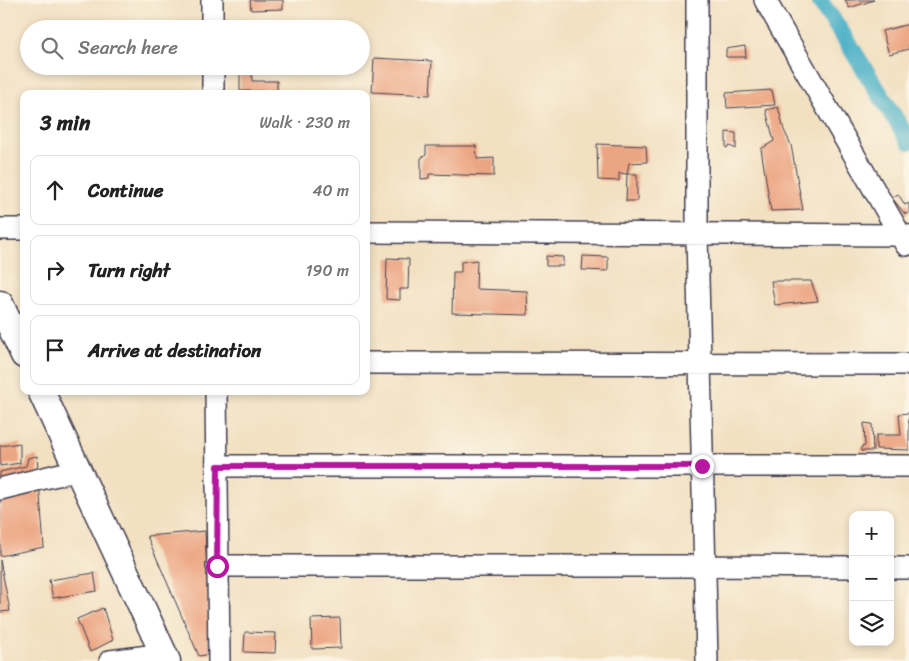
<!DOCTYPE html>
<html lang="en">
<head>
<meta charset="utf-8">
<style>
	body { margin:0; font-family:Sriracha,sans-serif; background:#f2f2f2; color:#222 }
	.controls { position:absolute; right:15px; bottom:15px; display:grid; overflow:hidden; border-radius:10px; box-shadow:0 2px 8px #0003 }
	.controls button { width:45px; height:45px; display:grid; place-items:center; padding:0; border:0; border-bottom:1px solid #e0e0e0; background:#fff; color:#222; font:25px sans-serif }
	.stop { position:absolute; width:15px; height:15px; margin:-11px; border:4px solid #b5179e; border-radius:50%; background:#fff }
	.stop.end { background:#b5179e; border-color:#fff; box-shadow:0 1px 5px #0008 }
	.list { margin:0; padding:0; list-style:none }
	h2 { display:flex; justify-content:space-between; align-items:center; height:65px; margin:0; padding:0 20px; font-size:21px }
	h2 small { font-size:16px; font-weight:400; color:#767676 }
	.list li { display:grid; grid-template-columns:32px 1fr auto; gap:15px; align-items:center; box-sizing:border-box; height:70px; margin:0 10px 10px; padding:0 10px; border:1px solid #e0e0e0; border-radius:10px }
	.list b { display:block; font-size:19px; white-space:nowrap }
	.list em { font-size:16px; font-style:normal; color:#767676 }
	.icon { flex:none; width:28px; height:28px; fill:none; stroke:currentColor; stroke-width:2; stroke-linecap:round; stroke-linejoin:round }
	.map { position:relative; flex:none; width:909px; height:661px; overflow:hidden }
	.search { position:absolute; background:#fff; box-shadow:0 2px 8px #0003; left:20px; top:20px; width:350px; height:55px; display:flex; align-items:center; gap:12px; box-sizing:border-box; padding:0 18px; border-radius:28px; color:#767676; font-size:19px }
	.panel { position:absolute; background:#fff; box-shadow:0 2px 8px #0003; left:20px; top:90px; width:350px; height:305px; border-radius:10px }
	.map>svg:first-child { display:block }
</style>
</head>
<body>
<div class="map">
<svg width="909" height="661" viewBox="0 0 909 661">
	<rect width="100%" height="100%" fill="#fcf5e5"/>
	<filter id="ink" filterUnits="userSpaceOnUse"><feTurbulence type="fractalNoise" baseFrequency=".02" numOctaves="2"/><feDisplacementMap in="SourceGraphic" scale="10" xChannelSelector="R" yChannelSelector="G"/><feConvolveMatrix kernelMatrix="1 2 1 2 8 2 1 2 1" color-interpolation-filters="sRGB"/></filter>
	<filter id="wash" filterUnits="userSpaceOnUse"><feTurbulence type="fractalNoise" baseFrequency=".0096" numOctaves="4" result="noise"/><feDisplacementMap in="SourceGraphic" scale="20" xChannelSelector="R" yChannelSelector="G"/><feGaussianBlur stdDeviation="1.12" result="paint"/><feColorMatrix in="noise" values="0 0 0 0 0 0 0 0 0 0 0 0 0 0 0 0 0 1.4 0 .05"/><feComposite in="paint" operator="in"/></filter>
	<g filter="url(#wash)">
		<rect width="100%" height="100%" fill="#f2e0c1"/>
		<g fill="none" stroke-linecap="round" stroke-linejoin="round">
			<path stroke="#48b0c7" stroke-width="18" d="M819,0l24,35 66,106"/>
		</g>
		<g id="blocks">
			<path fill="#eca582" d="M250,0h33v9l-32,1z
				M845,0h29l-25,8z
				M241,22h12v7h-12z
				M909,24v25l-20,5 -7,-23z
				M745,46l1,11h-20v-8z
				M374,58l58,3 -2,34 -58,-3z
				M240,66h12v15h25v10h-37z
				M772,90l3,15 -48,3 -1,-15z
				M778,107l6,23 7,15 12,65 -32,1 -10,-62 13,-8 -8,-31z
				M726,132l10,1v16l-6,-3 -4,2z
				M597,144l49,2 1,16 -18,1 -2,11 -8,-1v8l-21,-1z
				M426,146h50l1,13 17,-1v18l-65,-2v4l-8,1v-21l5,-3z
				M627,174h10v27h-11z
				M898,194l7,11 4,-2v10l-4,1 -13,-16z
				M546,256l17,1v9h-17z
				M583,256l25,1v14l-26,-1z
				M387,258l22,1 -1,30h-8v11l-14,-1z
				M477,260l-1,29 51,2 1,24 -76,-2 1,-41h8v-10z
				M771,281h40l7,20 -43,4z
				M909,413v9h-1h1v28l-33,-1v-14h25l-2,-21z
				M864,423l8,1 1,27h-12v-4l4,-1z
				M20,443v20l-20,3v-20z
				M37,456l7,91 -44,9v-84l26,-6 2,-8z
				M205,531l6,123 -12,2 -52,-120z
				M0,560l10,51 -10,1z
				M94,573l3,18 -44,7 -4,-18z
				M103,608l10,32 -23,12 -13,-33z
				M340,618l1,30 -29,1 -1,-30z
				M245,632l31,1 -1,20 -31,-1z"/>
		</g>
	</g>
	<g filter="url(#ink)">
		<use href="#blocks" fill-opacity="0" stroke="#413e4f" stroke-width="1"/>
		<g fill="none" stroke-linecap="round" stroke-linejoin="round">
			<g stroke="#413e4f" stroke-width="24">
				<path id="minor" d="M212,0v29
					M697,0v234l10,427
					M765,0l141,245
					M213,66v28
					M0,229h24
					M366,232l535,3 8,1
					M366,363l543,1
					M216,391l3,270
					M217,466h692
					M0,489l77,-19
					M217,566h488l148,1
					M890,568h19
					M110,661l54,-7"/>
			</g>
			<g stroke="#413e4f" stroke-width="29">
				<path id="major" d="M0,304l24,51
					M41,391l126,270"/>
			</g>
			<use href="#minor" stroke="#fff" stroke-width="21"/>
			<use href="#major" stroke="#fff" stroke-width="26"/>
		</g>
	</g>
	<g fill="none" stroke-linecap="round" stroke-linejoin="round" filter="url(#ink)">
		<path stroke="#b5179e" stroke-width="6" d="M217,566l1,-100h484"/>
	</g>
</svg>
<div class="controls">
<button>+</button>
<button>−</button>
<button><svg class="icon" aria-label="layers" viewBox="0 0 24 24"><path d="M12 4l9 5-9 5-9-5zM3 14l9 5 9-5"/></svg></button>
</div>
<div class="stop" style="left:217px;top:566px"></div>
<div class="stop end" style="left:702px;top:466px"></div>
<div class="search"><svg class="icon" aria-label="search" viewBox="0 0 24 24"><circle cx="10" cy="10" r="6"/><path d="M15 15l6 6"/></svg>Search here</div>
<section class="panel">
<h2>3 min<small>Walk · 230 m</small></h2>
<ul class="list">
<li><svg class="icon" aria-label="ahead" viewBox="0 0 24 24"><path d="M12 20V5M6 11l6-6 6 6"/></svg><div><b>Continue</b></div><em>40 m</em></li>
<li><svg class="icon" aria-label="right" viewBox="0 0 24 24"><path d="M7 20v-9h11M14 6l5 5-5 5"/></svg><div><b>Turn right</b></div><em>190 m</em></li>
<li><svg class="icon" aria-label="arrive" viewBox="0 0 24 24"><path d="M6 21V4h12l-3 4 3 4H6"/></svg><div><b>Arrive at destination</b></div></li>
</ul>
</section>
</div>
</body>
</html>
